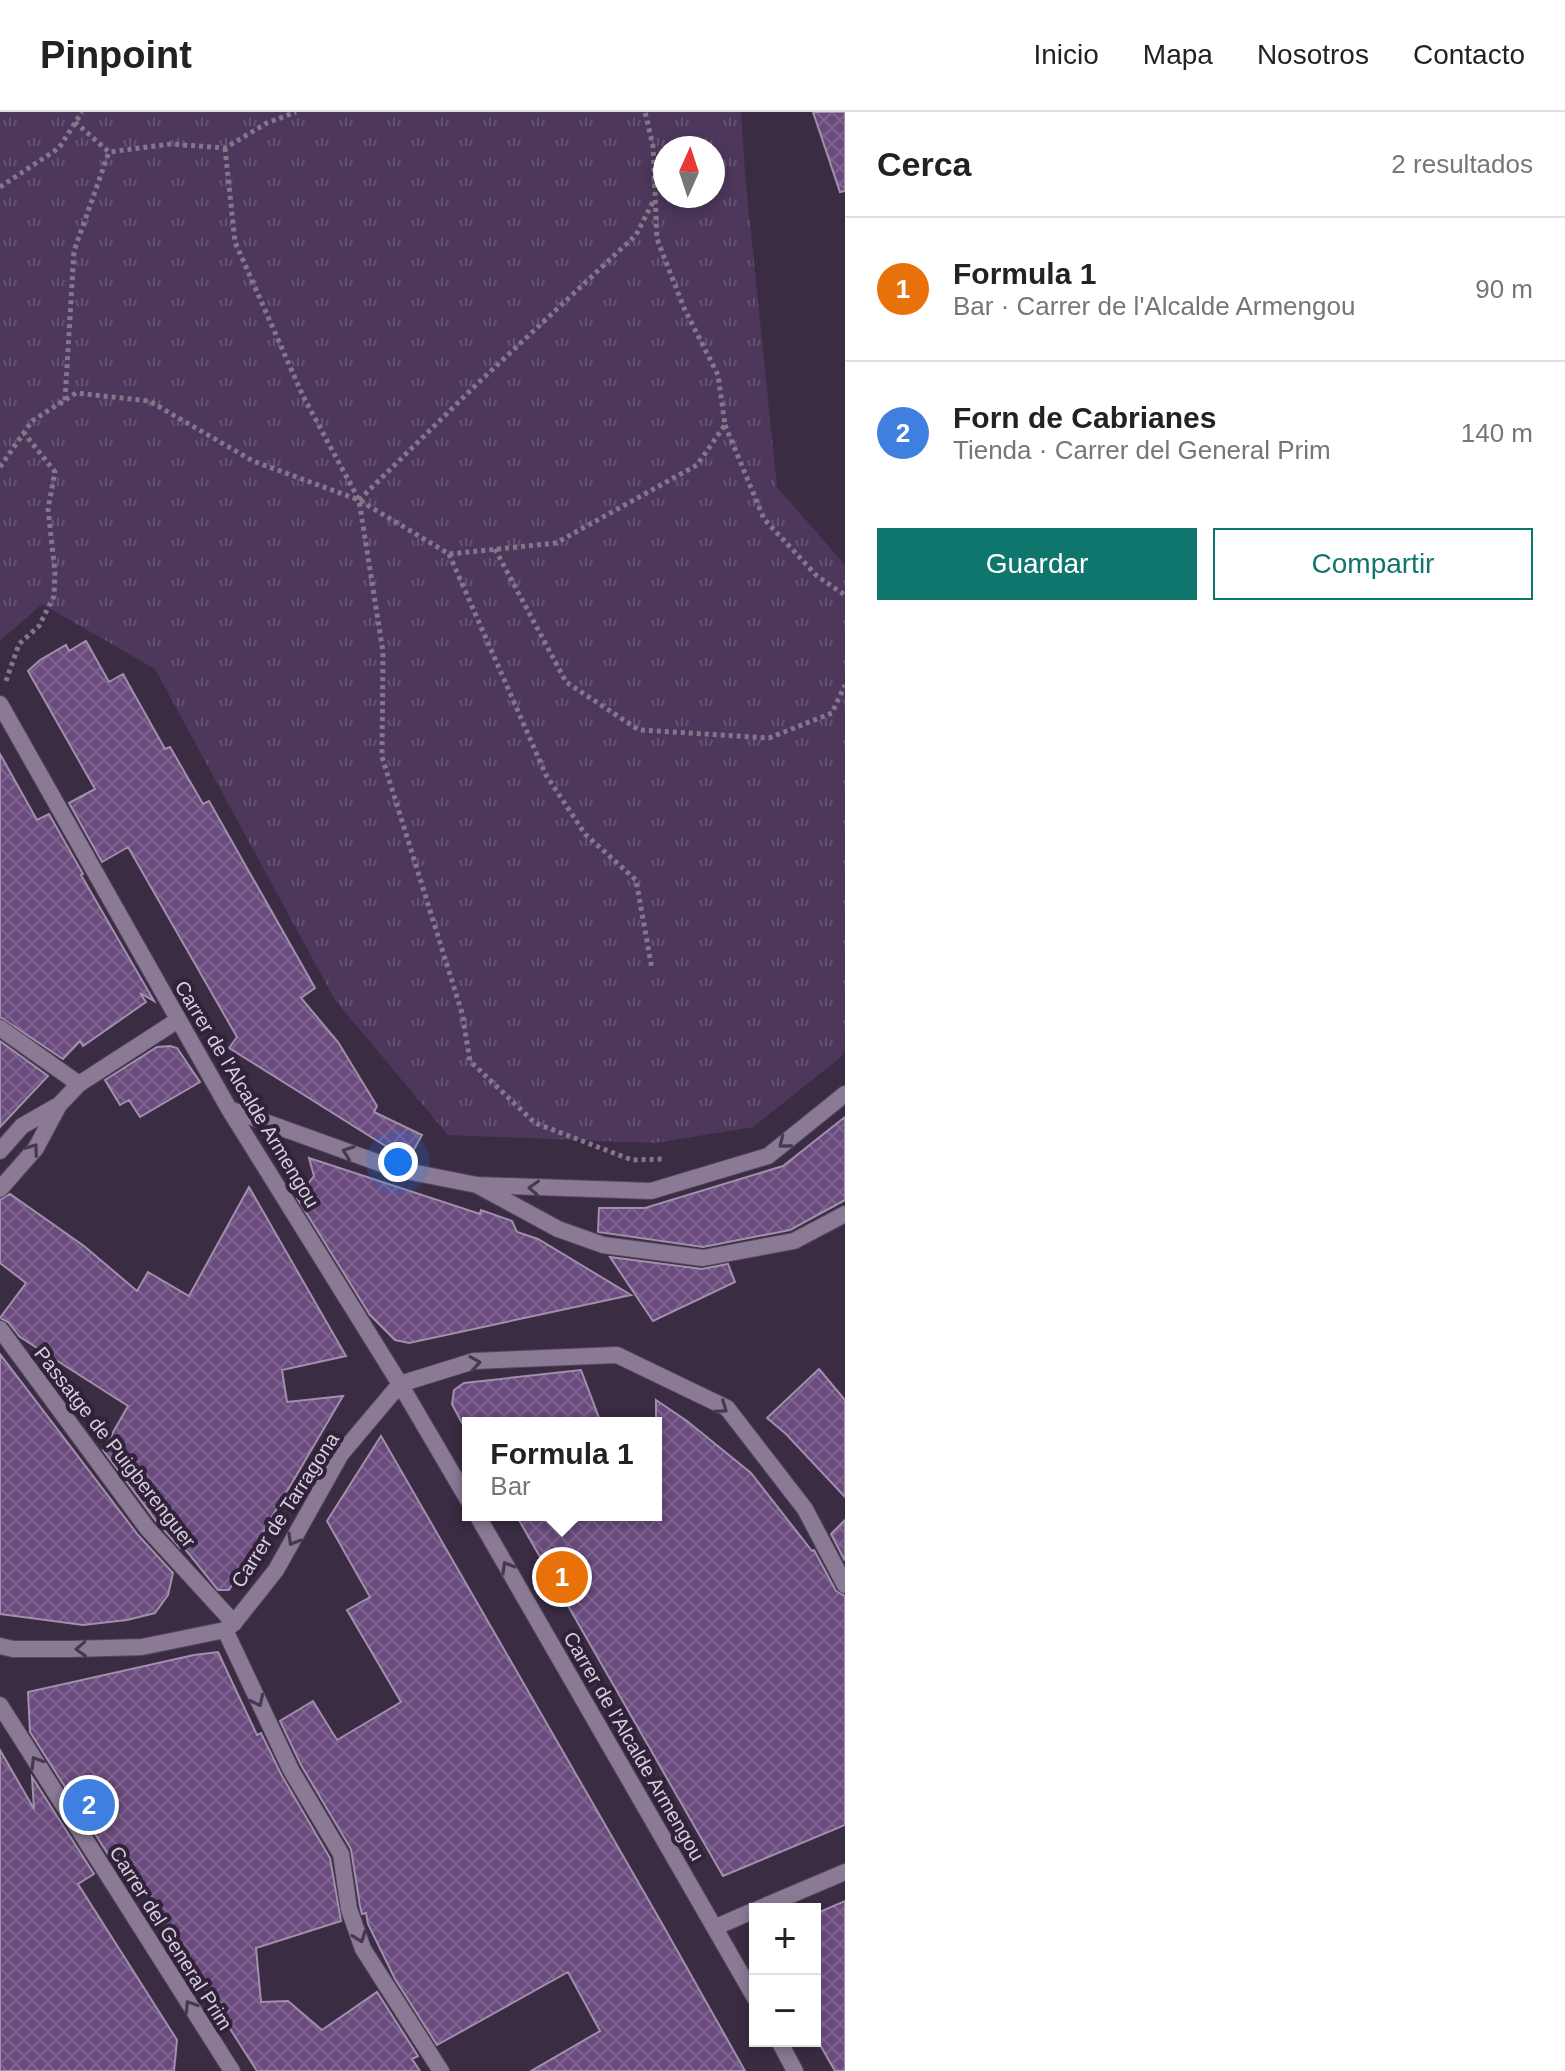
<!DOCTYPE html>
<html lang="es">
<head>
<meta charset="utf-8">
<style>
	body { margin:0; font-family:Helvetica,sans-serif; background:#f2f2f2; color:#222 }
	.controls { position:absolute; right:24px; bottom:24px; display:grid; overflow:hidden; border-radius:0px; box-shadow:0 4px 12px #0003 }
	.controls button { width:72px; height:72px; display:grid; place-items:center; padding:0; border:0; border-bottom:2px solid #e0e0e0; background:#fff; color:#222; font:40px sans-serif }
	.compass { position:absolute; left:653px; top:24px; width:72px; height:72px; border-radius:50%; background:#fff; box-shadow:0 4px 12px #0003; rotate:3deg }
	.you { position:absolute; left:398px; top:1050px; width:28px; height:28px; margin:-20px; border:6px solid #fff; border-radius:50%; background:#1a73e8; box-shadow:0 0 0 12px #1a73e833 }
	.badge { display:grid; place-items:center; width:52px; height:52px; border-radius:50%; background:#0f766e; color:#fff; font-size:26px; font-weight:700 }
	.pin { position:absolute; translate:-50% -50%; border:4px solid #fff; box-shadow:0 2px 8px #0006 }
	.popup { position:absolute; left:462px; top:1305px; width:200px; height:104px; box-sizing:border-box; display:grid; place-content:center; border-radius:0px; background:#fff; filter:drop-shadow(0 2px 6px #0005); font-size:26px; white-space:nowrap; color:#767676 }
	.popup b { font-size:30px; color:#222 }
	.popup::after { content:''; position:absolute; left:50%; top:100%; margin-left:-16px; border:16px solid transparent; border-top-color:#fff }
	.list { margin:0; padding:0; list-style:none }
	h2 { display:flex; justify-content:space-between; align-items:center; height:104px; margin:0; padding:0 32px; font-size:34px }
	h2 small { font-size:26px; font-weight:400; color:#767676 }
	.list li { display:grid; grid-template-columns:52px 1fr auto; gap:24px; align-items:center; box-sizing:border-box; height:144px; padding:0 32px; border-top:2px solid #e0e0e0 }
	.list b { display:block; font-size:30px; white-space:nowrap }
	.list p { margin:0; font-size:26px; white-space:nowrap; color:#767676 }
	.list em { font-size:26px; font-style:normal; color:#767676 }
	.actions { display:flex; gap:16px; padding:24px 32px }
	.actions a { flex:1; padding:18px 0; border:2px solid #0f766e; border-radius:0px; text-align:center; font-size:28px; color:#0f766e }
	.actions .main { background:#0f766e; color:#fff }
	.map { position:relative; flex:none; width:845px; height:1959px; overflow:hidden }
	header { display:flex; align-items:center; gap:48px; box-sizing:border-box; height:112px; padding:0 40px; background:#fff; border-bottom:2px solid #e0e0e0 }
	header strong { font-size:38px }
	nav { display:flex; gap:44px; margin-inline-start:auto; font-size:28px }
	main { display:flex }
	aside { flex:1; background:#fff }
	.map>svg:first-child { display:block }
</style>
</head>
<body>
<header>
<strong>Pinpoint</strong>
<nav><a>Inicio</a><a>Mapa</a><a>Nosotros</a><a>Contacto</a></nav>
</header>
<main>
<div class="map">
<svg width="845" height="1959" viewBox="0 0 845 1959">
	<defs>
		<pattern id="grass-tufts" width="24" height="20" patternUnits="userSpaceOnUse" patternTransform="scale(2)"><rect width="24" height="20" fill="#4d375b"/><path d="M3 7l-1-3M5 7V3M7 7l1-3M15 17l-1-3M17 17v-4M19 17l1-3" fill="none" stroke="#665372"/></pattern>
		<pattern id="building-cross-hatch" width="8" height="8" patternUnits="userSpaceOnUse" patternTransform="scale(2)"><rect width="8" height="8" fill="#6b4b7e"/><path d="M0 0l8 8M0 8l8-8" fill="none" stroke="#7f6490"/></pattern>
	</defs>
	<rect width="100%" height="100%" fill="#3a2c43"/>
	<path fill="url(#grass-tufts)" fill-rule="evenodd" d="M0,0h741l4,63 32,312 68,78v486l-5,7 -87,69 -98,16 -207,-8 -113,-135 -180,-331 -113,-65 -42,37zM665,36h48v48h-48z"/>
	<path fill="url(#building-cross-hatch)" stroke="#a190ac" stroke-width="2" d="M813,0h32v79l-5,1z
		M86,529l23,41 14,-8 42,75 5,-2 33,57 6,-3 106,187 -14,10 37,44 39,64 -3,6 48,23 -14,25 -179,-112 8,-11 -109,-190 -26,15 -33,-59 26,-14 -67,-118 12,-11 26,-15 3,6z
		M0,642l37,66 12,-6 34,60 -2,1 73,126 -14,-8 6,9 -63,44 -3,-5 -17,18 -63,-42z
		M0,929l48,35 -48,51z
		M170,934l7,2 23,34 -60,35 -11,-17 -9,5 -15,-25 52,-33z
		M845,1005v83l-55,30 -87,17 -105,-15 1,-24h46l138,-42z
		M309,1046l171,56 1,-4 31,11 5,11 21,7 93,56 -222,48 -14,-3 -25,-25 -73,-117 17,-22z
		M249,1075l97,169 -64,14 5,32 56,-6 -114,194h-11l-37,-46 -1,4 -24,-27 -53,-71 25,-44 -108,-69 -12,-15 -8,-4 26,-35 -26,-20v-63l10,-6 74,52 53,45 11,-19 41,24z
		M610,1145l92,12 26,-5 7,18 -82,39z
		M0,1242l138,181 35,38 -5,22 -13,18 -28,7 -44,5 -83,-11z
		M819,1257l26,31v97l-59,-63 -19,-16z
		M581,1258l20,53h-139l-10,-19 2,-14 10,-7z
		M656,1288l31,21 64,52 61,78 2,-1 22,41 9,5v229l-122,51 -207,-361h140z
		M381,1324l279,484 85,151h-214l69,-40 -32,-59 -131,73 -42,-66 -27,-55 -2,-11 -4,1 -2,-8 -9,-57 -50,-84 -21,-44 33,-20 24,39 64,-38 -54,-92 23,-13 -43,-76z
		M845,1408v41l-14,-27z
		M218,1540l39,83 4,-2 21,43 48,82 11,63 -85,27 5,54 27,-1 34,29 55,-38 41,64 -6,3 8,12h-163l-137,-214 -7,5 -83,-130 -2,-40 166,-37z
		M0,1638l34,59 -2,-32 62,97 -16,10 99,156 -3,31h-174z
		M845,1789v170h-10l-20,-35v-122z"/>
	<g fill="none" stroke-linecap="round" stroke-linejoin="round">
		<g stroke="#54485c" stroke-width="18">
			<path id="service" d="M0,916l79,56
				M477,1073l81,44 45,16 100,13 91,-17 51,-27"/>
		</g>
		<g stroke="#54485c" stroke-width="18">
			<path id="pedestrian" d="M0,1217l147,199 87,95
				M225,1518l66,140 50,84 8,55 14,40 78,122"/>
		</g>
		<g stroke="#54485c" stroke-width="18">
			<path id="minor" d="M0,592l229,405 171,275 68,116
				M229,997l167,60 81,16 174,6 117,-35 77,-62
				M0,1039l22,-25 35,-20
				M0,1077l36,-41 23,-43 20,-21 99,-64
				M400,1272l74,-23 143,-6 110,53 78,101 40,76
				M477,1403l278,483
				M0,1534l13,3h58l71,-2 83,-17 9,-7 42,-53 65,-116 59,-70
				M0,1593l232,366
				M758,1797l87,-37
				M716,1815l39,-17
				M779,1929l16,30"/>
		</g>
		<path stroke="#83778a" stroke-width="5" stroke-dasharray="4 4" stroke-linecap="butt" d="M75,10l34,30 62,-8 54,4 42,-25 29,-11
			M225,36l10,94 68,154 56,104 24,152 -1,105 80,256 8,48 65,62 97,37 33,-1
			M0,75l59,-39 23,-36
			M65,288l9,-149 35,-99
			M725,313l39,94 53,57 28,19
			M0,355l32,-46 44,-28 73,8 104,60 106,39 90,54 107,-11 141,-78 28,-40 -7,-50 -34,-67 -27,-69 -4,-93 -8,-34
			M359,388l119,-117 158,-148 18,-35
			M495,437l71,133 73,48 130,8 63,-25 13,-28
			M449,442l97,221 39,59 51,46 16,89
			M6,569l13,-37 20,-18 15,-30 1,-24 -7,-63 7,-37 -31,-39"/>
		<use href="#service" stroke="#8a7a95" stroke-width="16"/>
		<use href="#pedestrian" stroke="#8a7a95" stroke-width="16"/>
		<use href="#minor" stroke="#8a7a95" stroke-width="16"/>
	</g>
	<defs><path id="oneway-chevron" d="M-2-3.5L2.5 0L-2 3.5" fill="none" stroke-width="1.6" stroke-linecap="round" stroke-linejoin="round" transform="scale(2)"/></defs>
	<g stroke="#463850">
		<use href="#oneway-chevron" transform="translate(784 1031) rotate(141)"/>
		<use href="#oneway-chevron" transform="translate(33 1037) rotate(-54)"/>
		<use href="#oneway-chevron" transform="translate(348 1040) rotate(-160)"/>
		<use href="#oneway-chevron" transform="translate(534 1076) rotate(-177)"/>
		<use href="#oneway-chevron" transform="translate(475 1251) rotate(-9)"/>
		<use href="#oneway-chevron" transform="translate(722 1296) rotate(35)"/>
		<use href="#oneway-chevron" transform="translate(293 1428) rotate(120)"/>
		<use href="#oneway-chevron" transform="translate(507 1455) rotate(-120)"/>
		<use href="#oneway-chevron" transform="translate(81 1537) rotate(178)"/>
		<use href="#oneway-chevron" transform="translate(258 1589) rotate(64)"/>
		<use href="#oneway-chevron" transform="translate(36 1650) rotate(-122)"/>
		<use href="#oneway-chevron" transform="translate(360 1825) rotate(70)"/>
		<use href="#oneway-chevron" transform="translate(190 1894) rotate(-123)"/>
	</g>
	<g text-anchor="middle" stroke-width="8" stroke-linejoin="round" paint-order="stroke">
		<g font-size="20" fill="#d7cedd" stroke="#302239">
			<text transform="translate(247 982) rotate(59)" y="7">Carrer de l'Alcalde Armengou</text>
			<text transform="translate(115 1335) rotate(52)" y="7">Passatge de Puigberenguer</text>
			<text transform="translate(285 1398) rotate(-57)" y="7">Carrer de Tarragona</text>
			<text transform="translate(634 1634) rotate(60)" y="7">Carrer de l'Alcalde Armengou</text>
			<text transform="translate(171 1826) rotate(58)" y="7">Carrer del General Prim</text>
		</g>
	</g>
</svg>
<div class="controls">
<button>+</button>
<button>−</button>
</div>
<svg class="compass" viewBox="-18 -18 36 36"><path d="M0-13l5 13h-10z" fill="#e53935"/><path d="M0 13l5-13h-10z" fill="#767676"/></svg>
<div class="you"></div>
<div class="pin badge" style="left:562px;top:1465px;background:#e8710a">1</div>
<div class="popup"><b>Formula 1</b>Bar</div>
<div class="pin badge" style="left:89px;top:1693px;background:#3f7fe0">2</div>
</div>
<aside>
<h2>Cerca<small>2 resultados</small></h2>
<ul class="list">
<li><span class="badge" style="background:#e8710a">1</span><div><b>Formula 1</b><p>Bar · Carrer de l'Alcalde Armengou</p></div><em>90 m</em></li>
<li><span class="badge" style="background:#3f7fe0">2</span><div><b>Forn de Cabrianes</b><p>Tienda · Carrer del General Prim</p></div><em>140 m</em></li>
</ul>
<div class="actions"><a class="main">Guardar</a><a>Compartir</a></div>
</aside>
</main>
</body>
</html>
